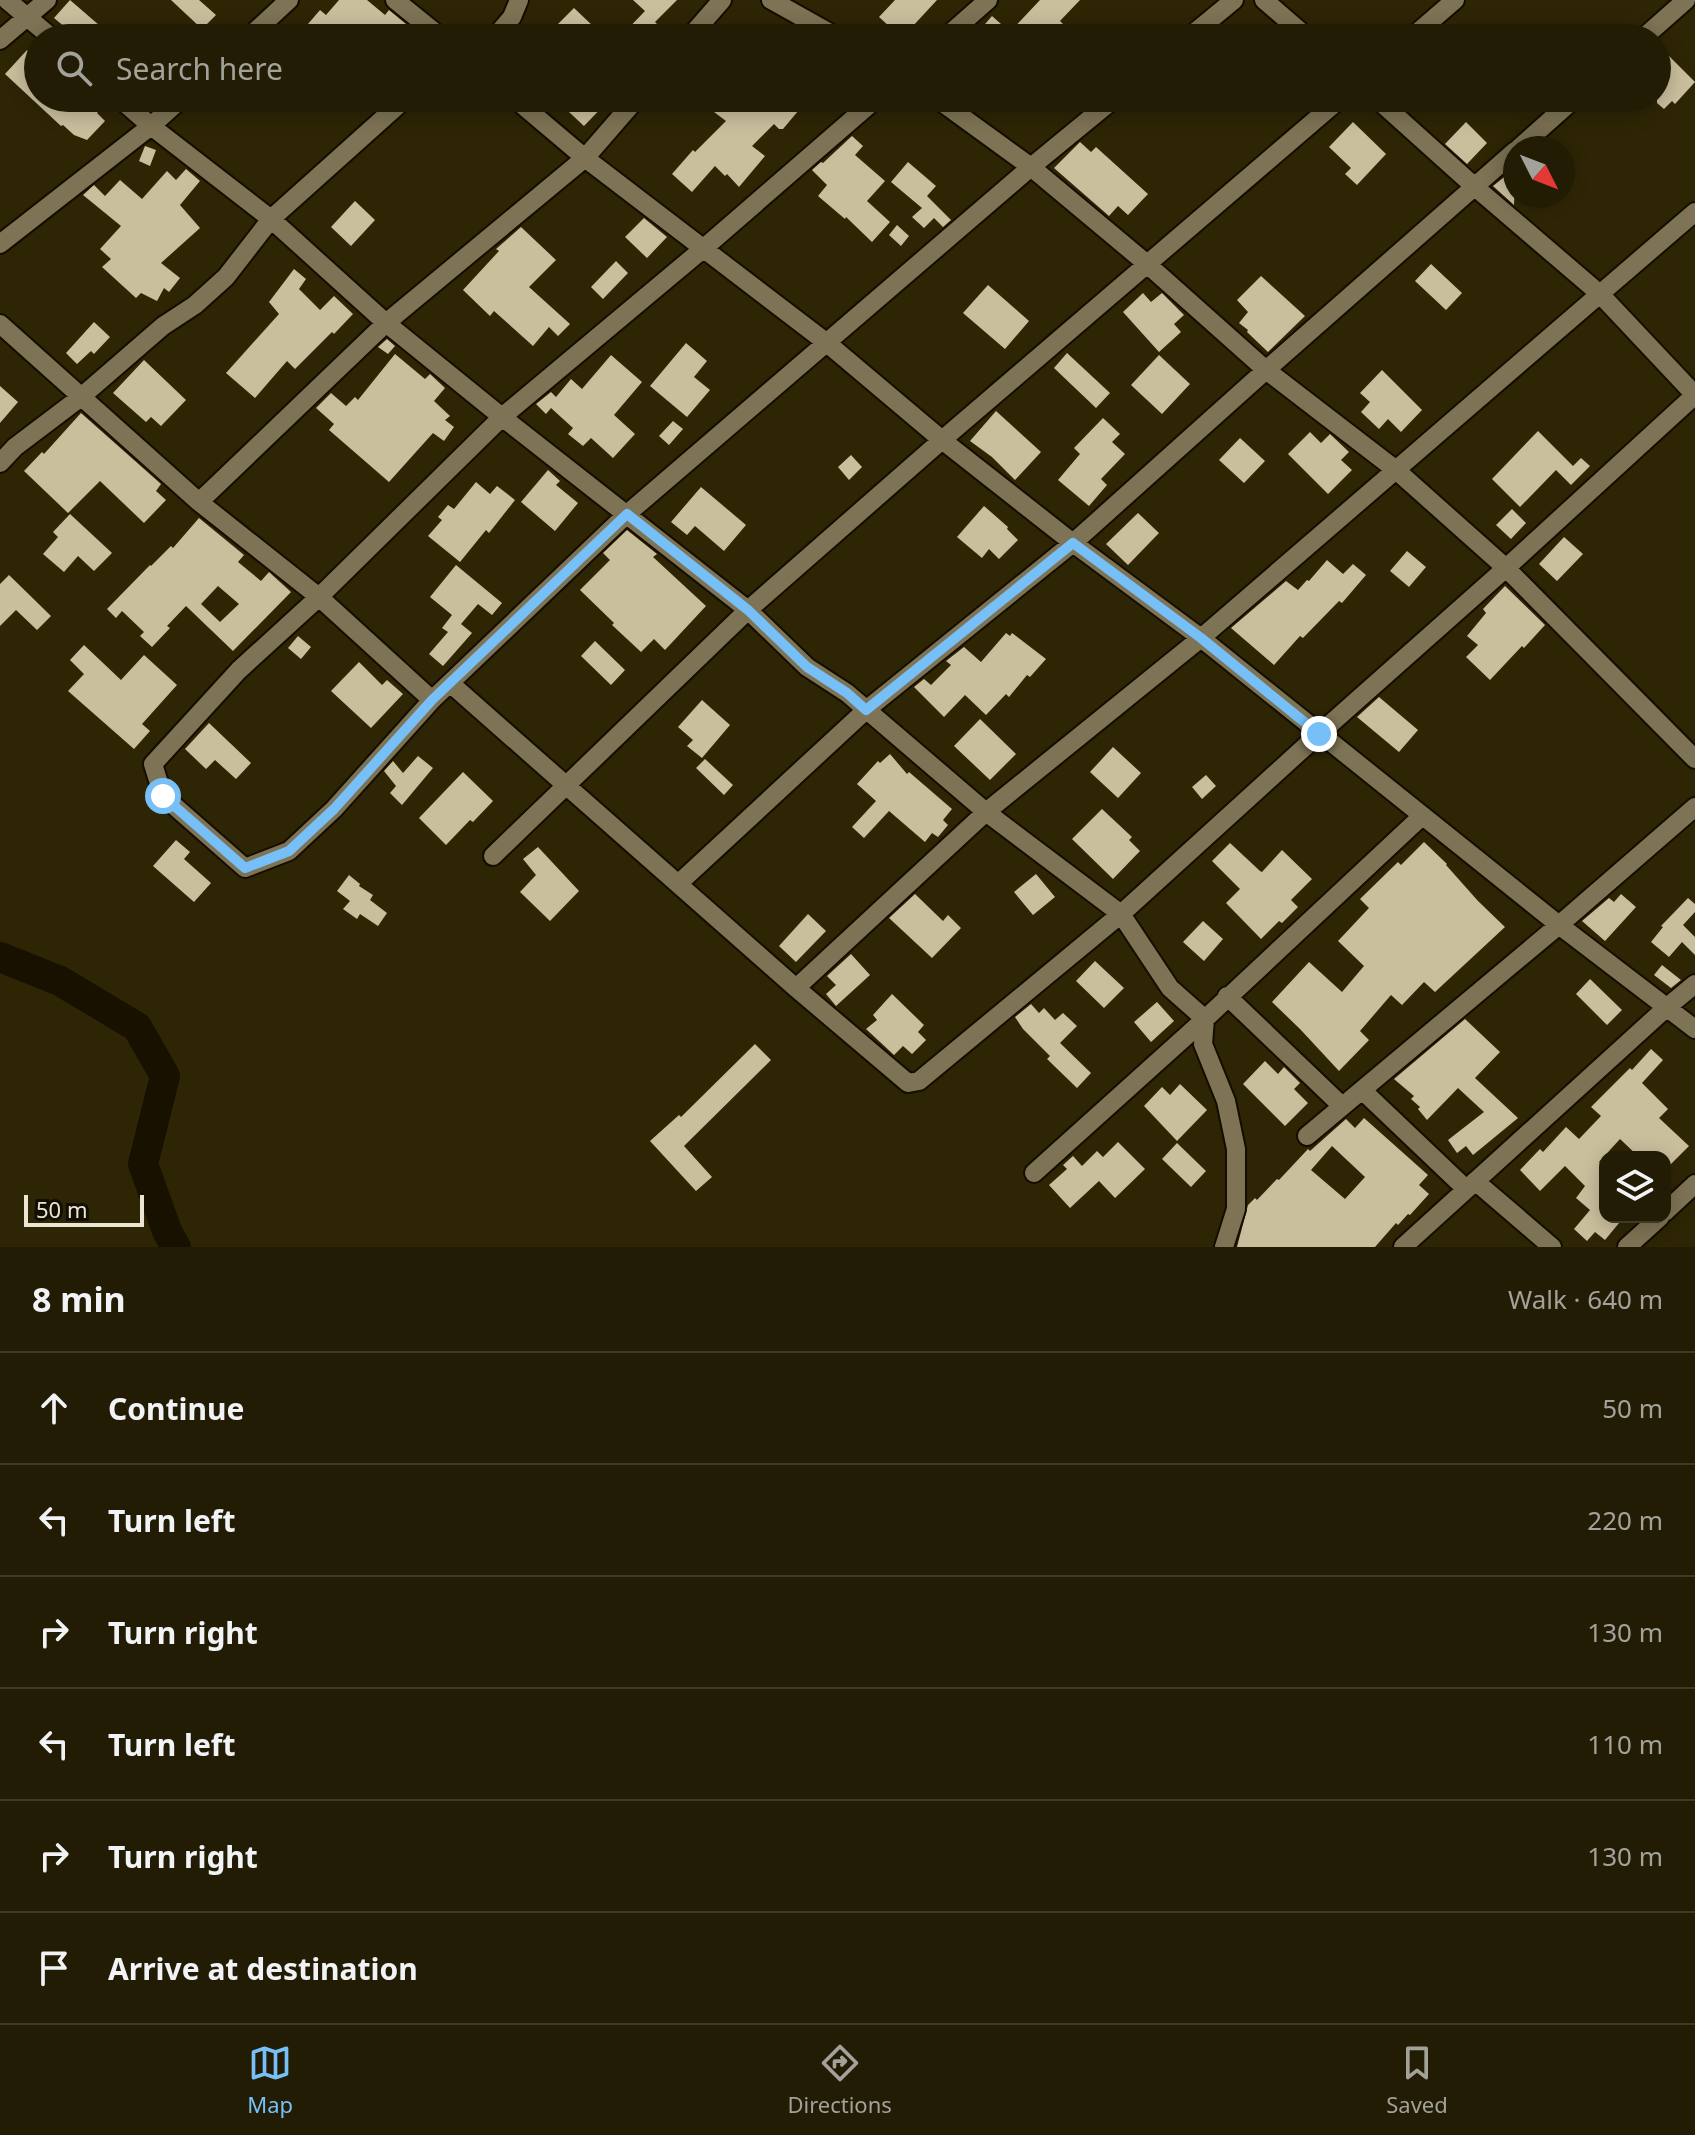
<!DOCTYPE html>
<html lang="en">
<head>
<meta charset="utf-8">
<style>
	body { margin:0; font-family:"Noto Sans",sans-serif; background:#2e2913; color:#f1f3f6 }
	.controls { position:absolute; right:24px; bottom:24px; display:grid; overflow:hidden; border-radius:16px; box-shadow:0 4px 20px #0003 }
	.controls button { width:72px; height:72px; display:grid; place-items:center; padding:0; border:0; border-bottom:2px solid #3f3a26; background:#221c04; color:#f1f3f6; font:40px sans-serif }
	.compass { position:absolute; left:1503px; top:136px; width:72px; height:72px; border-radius:50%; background:#221c04; box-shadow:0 4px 20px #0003; rotate:132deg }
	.scale { position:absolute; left:24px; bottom:20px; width:120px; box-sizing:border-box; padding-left:8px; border:4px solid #ebe5d4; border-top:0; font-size:22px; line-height:28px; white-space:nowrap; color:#ebe5d4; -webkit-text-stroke:6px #120e03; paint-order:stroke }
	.stop { position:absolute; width:24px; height:24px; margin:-18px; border:6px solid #76c0f7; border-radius:50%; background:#fff }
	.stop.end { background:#76c0f7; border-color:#fff; box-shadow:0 2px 8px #0008 }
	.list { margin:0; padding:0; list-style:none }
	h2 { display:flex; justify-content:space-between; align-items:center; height:104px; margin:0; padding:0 32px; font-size:34px }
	h2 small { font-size:26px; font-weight:400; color:#a2a19a }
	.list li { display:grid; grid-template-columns:52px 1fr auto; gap:24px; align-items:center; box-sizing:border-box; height:112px; padding:0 32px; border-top:2px solid #3f3a26 }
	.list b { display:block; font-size:30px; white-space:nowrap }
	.list em { font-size:26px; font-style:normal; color:#a2a19a }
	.icon { flex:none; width:44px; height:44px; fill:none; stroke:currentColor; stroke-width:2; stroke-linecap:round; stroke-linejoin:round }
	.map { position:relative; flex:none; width:1695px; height:1247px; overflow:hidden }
	.search { position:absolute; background:#221c04; box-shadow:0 4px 20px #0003; left:24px; right:24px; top:24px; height:88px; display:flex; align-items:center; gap:20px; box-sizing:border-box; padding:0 28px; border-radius:44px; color:#a2a19a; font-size:30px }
	.sheet { height:776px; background:#221c04 }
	nav { display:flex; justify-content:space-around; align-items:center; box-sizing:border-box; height:112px; border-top:2px solid #3f3a26; background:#221c04; font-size:22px; color:#a2a19a }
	nav a { display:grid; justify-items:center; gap:4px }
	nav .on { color:#76c0f7 }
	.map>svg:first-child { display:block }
</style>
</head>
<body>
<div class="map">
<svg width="1695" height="1247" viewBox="0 0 1695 1247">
	<rect width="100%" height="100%" fill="#2e2505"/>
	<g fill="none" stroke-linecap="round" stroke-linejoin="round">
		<path stroke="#191100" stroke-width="30" d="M0,957l60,24 77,46 28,49 -22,88 24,67 9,16"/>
	</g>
	<path fill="#cabf9d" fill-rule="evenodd" d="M70,0l44,38h-36l-24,-20z
		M171,0h28l17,15 -14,14z
		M339,0h28l18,15 4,-5 34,28h-127l24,-28 6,5z
		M633,0h44l-22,22 8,8 -7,8h-37l26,-27z
		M895,0h42l-25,27 12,11h-22l-23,-21z
		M1040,0h40l-20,21 8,8 -9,9h-86l19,-22 18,16z
		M574,8l20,19 -11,11h-39z
		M1657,44l38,38 -20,22 -3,-3 -8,8 -7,-6z
		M27,50l11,11v37h37l10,9 9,-9 9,8 -6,7 8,8 -18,19 -13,-5 -11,-10 -2,1 -56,-52z
		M554,98h57l-27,28z
		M725,98h84l-26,31h-4l-5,-5 -22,22 13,10 -26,31 -12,-13 -2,2 -10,-10 -23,26 -20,-18 21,-24 2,2 31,-31 -12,-9z
		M1353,122l33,32 -29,31 -12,-11 6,-6 -22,-21z
		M1466,122l21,21 -20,21 -22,-20z
		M852,136l11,10 -8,9 30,26 -18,20 23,21 -18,20 -26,-25 -1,2 -27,-23 9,-11 -15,-15 9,-8 2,1z
		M1080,142l11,10 5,-5 52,47 -20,21 -10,-9 -9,10 -55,-48z
		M145,146l11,4 -6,16 -11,-5z
		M908,162l28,24 -9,10 24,24 -8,7 -9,-9 -10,10 -12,-11 10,-9 -31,-26z
		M186,169l14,12 -20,24 20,23 -39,35 19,15 -11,14 -5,-4 -7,13 -16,-8 -5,5 -34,-31 9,-8 -11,-10 21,-23 -38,-31 11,-10 11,11 15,-16 22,19 25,-28 9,9z
		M1508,174l7,7 -1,24 -21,-19z
		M355,201l20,19 -24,26 -20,-19z
		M644,218l23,19 -20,21 -22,-21z
		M897,225l12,11 -8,10 -12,-11z
		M521,227l35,33 -27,27 41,37 -12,12 -9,-9 -16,19 -39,-35 -4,5 -27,-26 36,-39 -3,-2z
		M616,261l12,12 -25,26 -12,-12z
		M1431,264l31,29 -16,17 -31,-29z
		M294,269l12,10 -7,10 21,21 14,-14 19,18 -19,20 -2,-2 -37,37 -8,-8 -32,37 -29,-25 53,-59 -10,-12z
		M1261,276l44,40 -37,36 -21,-20 1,-2 -9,-7 9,-11 -11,-12z
		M988,285l41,36 -24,28 -42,-36z
		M1143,293l8,9 11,-9 22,22 -10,9 7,8 -22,20 -36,-40z
		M94,322l16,15 -16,17 -3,-3 -14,13 -11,-11z
		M387,339l8,7 -7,8 -10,-7z
		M686,343l21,18 -13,16 16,13 -23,27 -37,-31z
		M1067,353l43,40 -14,15 -42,-40z
		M395,354l30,25 5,-5 15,14 -11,13 16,15 -5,4 9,7 -10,14 -11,-8 -44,49 -60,-52 5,-6 -18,-16 15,-15 15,13 9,-9 3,3z
		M611,355l31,27 -28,33 21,19 -22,24 -22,-20 -8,8 -15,-12 5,-6 -22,-20 -5,6 -10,-10 15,-12 5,5 15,-18 11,10z
		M1159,355l31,29 -28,30 -31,-29z
		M144,360l42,40 -25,26 -10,-9 -5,5 -33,-29z
		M1382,370l40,40 -21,22 -13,-13 -9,10 -18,-17 9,-10 -10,-9z
		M0,386l18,16 -18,21z
		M996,411l45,41 -26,28 -23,-23 -22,-16z
		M81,413l80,71 -5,7 10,9 -22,23 -44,-42 -32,32 -44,-42 18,-19 2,2z
		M1103,418l17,16 -8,8 13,12 -24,25 6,6 -18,21 -31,-26 22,-26 -6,-6z
		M673,421l10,8 -14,16 -10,-9z
		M1538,431l35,35 8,-8 9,8 -19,19 -15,-15 -36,37 -28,-28z
		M1310,432l11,11 9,-9 19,18 -8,8 11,10 -24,24 -40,-40z
		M1240,438l25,23 -21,22 -25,-23z
		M851,455l11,12 -13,13 -11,-13z
		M548,470l12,11 -4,4 22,18 -23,28 -34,-29z
		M476,482l14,12 7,-8 18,14 -26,33 -3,-3 -26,32 -32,-26 14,-16 -4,-3 10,-12 6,4z
		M701,487l45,38 -22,26 -29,-25 -8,9 -16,-13z
		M984,506l24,21 -1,2 11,11 -19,19 -10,-10 -7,9 -25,-21z
		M1512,509l14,14 -15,16 -15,-14z
		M1138,513l21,20 -31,32 -22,-21z
		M70,514l42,39 -18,18 -16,-15 -14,16 -21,-18 15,-17 -5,-5z
		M199,518l45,37 -6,7 23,19 8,-9 22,20 -58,59 -47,-45 -19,20 3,2 -18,19 -12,-11 4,-4 -22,-21 -6,7 -9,-9 43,-44 1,1 20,-20 2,2zM218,586l21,18 -19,18 -19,-18z
		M627,530l30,24 -4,3 53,49 -41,44 -11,-11 -13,13 -29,-27 2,-2 -34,-33 30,-30 -7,-7z
		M1564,537l19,17 -26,27 -18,-17z
		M1407,551l19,16 -17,20 -19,-16z
		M1327,560l16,14 10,-10 13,11 -24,28 -3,-2 -36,37 -3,-2 -26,29 -43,-37 55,-47 12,9 9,-10 2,1z
		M456,565l46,38 -10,12 -14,-11 -17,20 11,9 -29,33 -14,-12 19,-22 -6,-4 10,-13 -22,-18z
		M9,575l42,41 -14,14 -21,-20 -16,16v-42z
		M1505,586l40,39 -21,23 -2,-2 -32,34 -24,-23 12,-12 -11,-9 19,-23 -3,-4z
		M1006,633l4,3 2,-3 34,26 -16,18 -3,-2 -18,22 -3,-3 -20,21 -21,-20 -21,22 -30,-30 10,-8 7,6 20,-20 -5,-4 18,-14 17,15z
		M298,636l13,11 -10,12 -13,-11z
		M595,641l30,29 -14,15 -30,-29z
		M84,645l37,35 23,-25 33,30 -35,39 8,7 -16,18 -66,-58 16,-17 -14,-14z
		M359,662l23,23 5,-5 16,14 -32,34 -40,-37z
		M1379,697l39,33 -19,22 -42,-35z
		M702,700l28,25 -28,33 -15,-12 6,-6 -15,-13z
		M980,719l36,35 -26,26 -36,-34z
		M209,723l42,40 -15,16 -21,-19 -9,9 -21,-20z
		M1113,747l28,26 -23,25 -28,-26z
		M890,754l17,20 2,-2 43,37 -9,11 5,5 -10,12 -6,-4 -7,9 -36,-31 -25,27 -12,-11 24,-26 -19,-17 21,-23 2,2z
		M418,756l15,12 -31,37 -12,-12 6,-7 -12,-15 9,-10 10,12z
		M705,759l28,26 -9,10 -28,-27z
		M463,772l30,29 -20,21 -3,-2 -24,25 -27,-27z
		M1206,775l10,11 -14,13 -10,-12z
		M1102,809l30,28 -3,3 11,11 -27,28 -41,-40z
		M176,840l14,12 -6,7 27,24 -17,19 -41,-36z
		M1424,842l23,22 -1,1 32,36 27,26 -70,65 -11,-10 -22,23 -11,-10 -31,36 9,9 -30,31 -39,-42 -28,-27 37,-40 33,30 22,-26 -26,-25 31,-33 -9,-9 38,-37 3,3z
		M1230,843l30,28 2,1 20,-22 30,29 -21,21 7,7 -16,16 -3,-2 -18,18 -35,-36 14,-14 -28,-28z
		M538,847l41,44 -29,30 -30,-29 16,-17 -13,-16z
		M1036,874l19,23 -22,18 -19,-23z
		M349,875l11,9 -1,2 14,9 -3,5 17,13 -9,13 -18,-12 -3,5 -14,-10 7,-8 -13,-10z
		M915,894l28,27 5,-6 13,13 -29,30 -43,-40z
		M1621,894l15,13 -31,34 -23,-20 27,-23 5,4z
		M1688,898l7,6v8l-12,13 12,12v18l-13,-13 -13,15 -18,-15 12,-15 -2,-1z
		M808,914l18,17 -30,31 -17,-16z
		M1203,921l20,18 -19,22 -21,-19z
		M851,954l19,21 -34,31 -10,-12 10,-9 -9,-9z
		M1095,961l29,27 -20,20 -28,-27z
		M1662,965l19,15 -10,8 -17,-13z
		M1590,979l32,31 -15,15 -31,-31z
		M892,994l32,31 -6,7 8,8 -14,14 -9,-8 -9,9 -28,-26 11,-9 -4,-5z
		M1157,1002l17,19 -23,21 -17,-20z
		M1031,1004l8,9 5,-5 11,12 8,-7 14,13 -17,17 31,30 -14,15 -30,-29 3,-3 -27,-27 -8,-12z
		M1465,1019l35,33 -25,26 43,40 -45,37 -7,-9 -9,7 -9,-13 36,-28 -26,-24 -31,32 -9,-11 2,-2 -9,-8 3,-3 -20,-17z
		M755,1044l16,16 -87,86 28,31 -16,14 -46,-50 29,-26 2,2z
		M1651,1049l12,11 -21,23 26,26 -9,9 30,28 -24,24v-13h-26l-19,-18 -21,23 6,6v49h19l-19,23 -10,-8 -8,9 -13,-12 16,-19 -14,-12 9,-12 -20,-20 -25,25 -20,-21 20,-21 3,3 23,-25 13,12 22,-23 -10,-9 39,-39 2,2z
		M1265,1061l13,13 6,-7 16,16 -6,6 14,14 -23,23 -42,-42z
		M1180,1084l27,26 -30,31 -33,-35 18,-19 8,8z
		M1364,1118l64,57 -9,10 10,9 -19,21 -2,-1 -10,11 -2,-2 -21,24h-138l11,-42 7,-7 2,2 20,-21 2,1 29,-31 2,2 36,-32 9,9zM1332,1146l33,31 -20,22 -34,-29z
		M1118,1142l27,27 -30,29 -16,-17 -29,27 -21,-23 18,-16 -4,-4 10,-9 9,10 15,-15 6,6z
		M1177,1143l29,28 -15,16 -29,-28z"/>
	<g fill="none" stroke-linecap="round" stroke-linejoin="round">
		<g stroke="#140e00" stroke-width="22">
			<path id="minor" d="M7,0l45,38
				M395,0l47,38
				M771,0l68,38
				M1264,0l44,38
				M248,38l41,-38
				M494,38l18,-21 7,-17
				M689,38l33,-38
				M945,38l43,-38
				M1188,38l46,-38
				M1411,38l44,-38
				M1643,38l43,-38
				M0,40l47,-40
				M119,98l32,28 120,93 115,104 116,94 246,193 59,57 40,26 139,119 135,102 49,74 35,31 -2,25 23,57 10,48v60l-12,38
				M514,98l71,60 242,185 115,97 131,103 128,95 358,287 136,104
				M936,98l95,69 116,97 119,106 130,100 110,98 189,191
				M1376,98l99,89 125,107 95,101
				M1519,148l56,-50
				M0,244l151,-118 31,-28
				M0,324l199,178 120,95 183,-180 202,-169 173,-150
				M0,463l15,-16 66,-50 82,-71 32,-21 31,-28 45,-58 135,-121
				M199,502l187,-179 199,-165 52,-60
				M450,683l346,305 112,95 11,-2 202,-167 198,-180 187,-166 189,-173
				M432,700l-113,-103 -80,73 -86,94 10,32 82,72 44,-17 45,-42 98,-109 195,-186 404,-347 84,-69
				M493,856l255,-246 194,-170 399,-342
				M678,884l188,-174 207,-167 193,-173 249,-219
				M796,988l190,-176 215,-174 494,-426
				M1227,996l115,110
				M1362,1090l104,99
				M1307,1136l252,-211 136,-118
				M1034,1173l171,-154 217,-203
				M1475,1181l77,66
				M1665,1212l30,-28
				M1403,1247l263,-239 29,-24
				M1627,1247l33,-30"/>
		</g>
		<use href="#minor" stroke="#7e7354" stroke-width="18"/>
	</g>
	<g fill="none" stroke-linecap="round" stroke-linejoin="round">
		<path stroke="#76c0f7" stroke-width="10" d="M163,796l82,72 44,-17 45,-42 98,-109 195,-186 121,96 59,57 40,26 19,17 207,-167 128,95 118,96"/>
	</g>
</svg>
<div class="controls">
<button><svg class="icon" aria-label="layers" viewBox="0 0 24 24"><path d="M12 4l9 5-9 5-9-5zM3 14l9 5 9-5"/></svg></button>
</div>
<svg class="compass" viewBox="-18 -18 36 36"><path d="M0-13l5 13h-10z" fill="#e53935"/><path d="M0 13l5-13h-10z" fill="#a2a19a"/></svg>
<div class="scale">50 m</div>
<div class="stop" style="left:163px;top:796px"></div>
<div class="stop end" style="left:1319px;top:734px"></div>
<div class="search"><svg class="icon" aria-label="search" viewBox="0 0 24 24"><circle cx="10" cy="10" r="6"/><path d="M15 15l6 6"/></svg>Search here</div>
</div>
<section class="sheet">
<h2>8 min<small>Walk · 640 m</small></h2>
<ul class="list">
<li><svg class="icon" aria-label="ahead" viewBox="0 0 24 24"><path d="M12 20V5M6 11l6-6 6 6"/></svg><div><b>Continue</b></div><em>50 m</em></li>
<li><svg class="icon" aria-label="left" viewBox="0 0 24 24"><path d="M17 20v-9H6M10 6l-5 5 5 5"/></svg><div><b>Turn left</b></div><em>220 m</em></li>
<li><svg class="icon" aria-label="right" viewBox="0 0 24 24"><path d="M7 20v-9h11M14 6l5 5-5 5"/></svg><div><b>Turn right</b></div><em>130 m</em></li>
<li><svg class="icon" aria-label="left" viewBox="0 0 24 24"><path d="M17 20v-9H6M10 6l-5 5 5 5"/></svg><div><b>Turn left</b></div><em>110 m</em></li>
<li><svg class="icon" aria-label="right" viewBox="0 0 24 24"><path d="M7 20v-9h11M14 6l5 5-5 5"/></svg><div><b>Turn right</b></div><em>130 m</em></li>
<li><svg class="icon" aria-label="arrive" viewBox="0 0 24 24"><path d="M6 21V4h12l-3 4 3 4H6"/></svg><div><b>Arrive at destination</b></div></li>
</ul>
</section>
<nav>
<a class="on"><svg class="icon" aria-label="map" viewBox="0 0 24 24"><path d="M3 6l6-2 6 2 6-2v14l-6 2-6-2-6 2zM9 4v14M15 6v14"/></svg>Map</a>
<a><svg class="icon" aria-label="directions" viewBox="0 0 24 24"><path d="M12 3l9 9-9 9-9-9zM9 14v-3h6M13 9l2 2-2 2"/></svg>Directions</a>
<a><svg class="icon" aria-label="saved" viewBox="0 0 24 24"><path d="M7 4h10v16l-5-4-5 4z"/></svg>Saved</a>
</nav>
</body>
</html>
